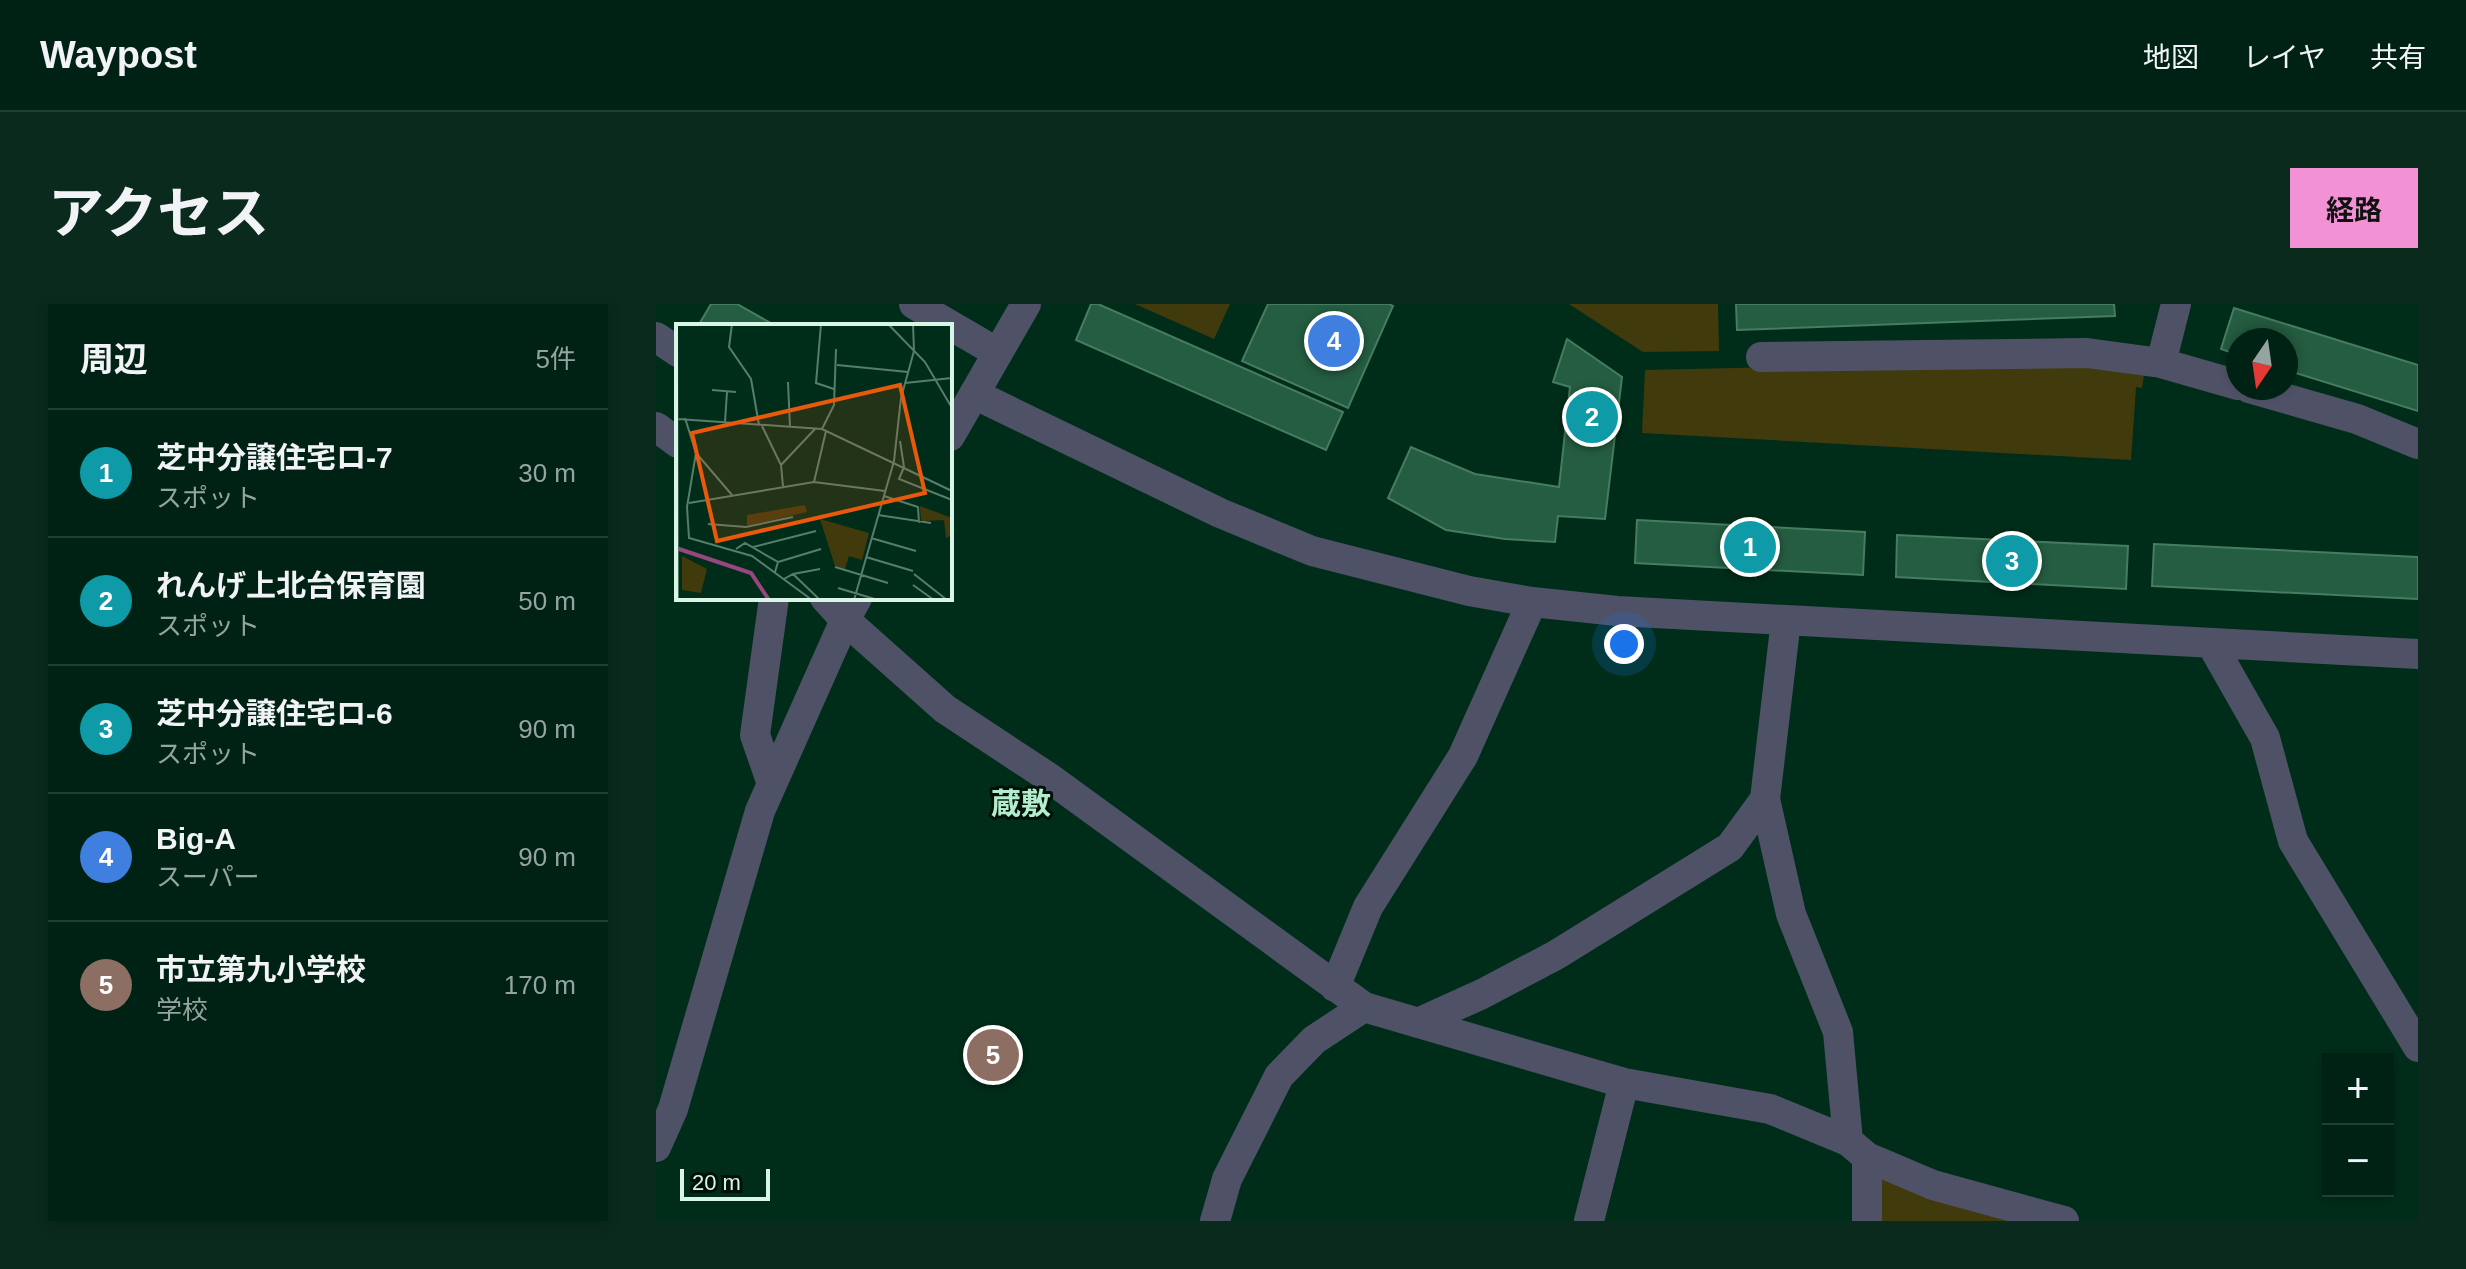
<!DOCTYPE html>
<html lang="ja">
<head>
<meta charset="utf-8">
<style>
	body { margin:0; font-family:Helvetica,"Noto Sans JP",sans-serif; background:#0a2a1d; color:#f1f3f6 }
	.controls { position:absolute; right:24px; bottom:24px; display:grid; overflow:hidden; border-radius:0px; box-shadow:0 4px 12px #0003 }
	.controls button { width:72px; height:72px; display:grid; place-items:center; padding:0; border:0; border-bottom:2px solid #223f34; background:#002214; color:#f1f3f6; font:40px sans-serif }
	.compass { position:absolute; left:1570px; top:24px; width:72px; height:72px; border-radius:50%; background:#002214; box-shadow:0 4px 12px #0003; rotate:193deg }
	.scale { position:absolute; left:24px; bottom:20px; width:90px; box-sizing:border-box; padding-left:8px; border:4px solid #d9f5e5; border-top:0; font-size:22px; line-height:28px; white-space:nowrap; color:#d9f5e5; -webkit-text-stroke:6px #001208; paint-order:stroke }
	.you { position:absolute; left:968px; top:340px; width:28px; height:28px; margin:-20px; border:6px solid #fff; border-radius:50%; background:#1a73e8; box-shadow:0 0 0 12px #1a73e833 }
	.badge { display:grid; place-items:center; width:52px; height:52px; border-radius:50%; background:#f391d5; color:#fff; font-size:26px; font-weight:700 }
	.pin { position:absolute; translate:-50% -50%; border:4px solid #fff; box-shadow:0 2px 8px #0006 }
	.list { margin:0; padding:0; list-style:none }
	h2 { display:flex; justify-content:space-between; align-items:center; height:104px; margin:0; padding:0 32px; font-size:34px }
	h2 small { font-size:26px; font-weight:400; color:#95a4a0 }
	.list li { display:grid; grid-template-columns:52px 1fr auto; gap:24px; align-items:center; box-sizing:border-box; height:128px; padding:0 32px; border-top:2px solid #223f34 }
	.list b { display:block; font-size:30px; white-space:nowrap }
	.list p { margin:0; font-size:26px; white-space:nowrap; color:#95a4a0 }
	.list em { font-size:26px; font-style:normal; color:#95a4a0 }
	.map { position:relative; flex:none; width:1762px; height:917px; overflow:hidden; border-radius:0px }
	header { display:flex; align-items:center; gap:48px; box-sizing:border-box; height:112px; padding:0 40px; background:#002214; border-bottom:2px solid #223f34 }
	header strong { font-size:38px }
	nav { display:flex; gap:44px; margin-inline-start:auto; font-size:28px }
	.intro { display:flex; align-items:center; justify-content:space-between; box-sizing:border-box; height:192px; padding:0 48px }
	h1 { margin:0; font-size:56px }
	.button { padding:20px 36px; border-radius:0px; background:#f391d5; color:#111; font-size:28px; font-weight:700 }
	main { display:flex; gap:48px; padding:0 48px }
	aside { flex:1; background:#002214; border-radius:0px; box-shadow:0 4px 12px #0003 }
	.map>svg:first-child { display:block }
</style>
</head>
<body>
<header>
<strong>Waypost</strong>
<nav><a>地図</a><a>レイヤ</a><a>共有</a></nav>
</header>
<div class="intro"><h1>アクセス</h1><a class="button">経路</a></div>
<main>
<aside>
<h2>周辺<small>5件</small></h2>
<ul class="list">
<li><span class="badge" style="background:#0f9aa8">1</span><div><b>芝中分譲住宅ロ-7</b><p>スポット</p></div><em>30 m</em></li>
<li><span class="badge" style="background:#0f9aa8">2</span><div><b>れんげ上北台保育園</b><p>スポット</p></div><em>50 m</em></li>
<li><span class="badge" style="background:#0f9aa8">3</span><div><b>芝中分譲住宅ロ-6</b><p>スポット</p></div><em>90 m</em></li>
<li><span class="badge" style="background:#3f7fe0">4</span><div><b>Big-A</b><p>スーパー</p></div><em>90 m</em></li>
<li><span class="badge" style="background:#8d6e63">5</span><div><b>市立第九小学校</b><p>学校</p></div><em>170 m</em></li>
</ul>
</aside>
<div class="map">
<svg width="1762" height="917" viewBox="0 0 1762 917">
	<rect width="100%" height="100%" fill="#002d1a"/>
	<path fill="#413a0d" d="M479,0h95l-16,35z
		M913,0h149l1,47 -76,1z
		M1424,56l65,9 -3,19 -6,-1 -5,73 -489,-27 3,-63z
		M1229,874l134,43h-141v-39z"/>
	<path fill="#255d42" stroke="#467c60" stroke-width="2" d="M55,0h26l39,22h-78z
		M435,0h7l245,108 -17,38 -250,-110z
		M612,0h121l4,2 -45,102 -106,-47z
		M1080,0h378l1,12 -378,14z
		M1578,4l184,57v46l-132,-41v-30h-48v15l-17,-6z
		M911,35l55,38 -17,142 -47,-3 -3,26 -50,-3 -59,-9 -58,-32 23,-51 64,27 84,13 11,-100 -17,-5z
		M981,216l228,12 -2,43 -228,-12z
		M1241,231l231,11 -2,43 -230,-12z
		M1498,240l264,13v42l-266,-13z"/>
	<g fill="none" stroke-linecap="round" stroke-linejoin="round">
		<path stroke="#4f5266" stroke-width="30" d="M258,0l84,49
			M0,33l22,15
			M1105,53l326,-4 74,10 77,22
			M1505,59l15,-59
			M1593,84l108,31 61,25
			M318,90l246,119 92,38 157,40 63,11 85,9 801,43
			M0,123l22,16
			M294,132l76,-132
			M169,294l20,22 100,89 103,68 316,230 260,76 146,26 78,32 19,16 66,28 131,36
			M1130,316l-21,179 26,115 47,118 10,109
			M1555,339l54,95 28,103 125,206
			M116,480l-17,-49 19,-137
			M679,683l33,-80 95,-151 69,-154
			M762,719l64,-29 74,-39 174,-108 35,-48
			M0,843l17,-38 87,-298 85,-191 12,-22
			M1211,853v64
			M559,917l12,-42 52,-103 35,-36 50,-33
			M933,917l35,-138"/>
	</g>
	<g text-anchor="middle" stroke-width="6" stroke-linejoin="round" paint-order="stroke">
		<g font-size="30" font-weight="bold" fill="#b3edcd" stroke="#001208">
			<text x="365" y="510">蔵敷</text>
		</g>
	</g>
	<g transform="translate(20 20)">
		<rect width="276" height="276" fill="#002d1a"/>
		<path d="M129,181l2,7 -60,14v-11zM244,182l32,12v17l-6,3 -2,-18 -23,1zM144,195l49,14 -7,27 -13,-4 -4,13 -10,-3zM6,232l25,13 -6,24 -19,-3z" fill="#413a0d"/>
		<path fill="none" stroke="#95477e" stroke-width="4" d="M0,224l75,25 18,27"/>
		<path fill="none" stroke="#577d6b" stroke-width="2" d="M1,0l1,276M56,0l-3,23 22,32 8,46M145,0l-5,59 18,6M212,0l37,38 27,46M161,41l71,7M112,58l2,45M229,59l47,-5M36,66l24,2M9,94l11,35 36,42M2,95l144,10 130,62M49,98l2,-30M86,102l19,39 2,21M146,105l12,-24 2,-56M224,117l4,26 -5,12 53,21M20,129l-9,54 2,31 63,18 60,44M105,141l34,-36M138,158l12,-51M208,172l34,11 1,16M13,179l125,-21 71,9M202,191l53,8M32,200l38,3 47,-10M195,214l45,13M77,223l63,-16M60,225l9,-6 33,19 -3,10M190,233l47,14M102,238l43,-13M159,243l53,16M117,250l27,-5M238,250l33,26M108,255l9,-5 27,26M237,261l21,15M162,264l40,12M178,276l40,-139 7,-63 13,-47 -1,-27"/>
		<path fill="#e8590c" fill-opacity="0.15" stroke="#e8590c" stroke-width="4" d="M224,61l25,108 -208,48 -25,-108z"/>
		<rect width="276" height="276" fill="none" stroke="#d9f5e5" stroke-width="4"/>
	</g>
</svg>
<div class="controls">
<button>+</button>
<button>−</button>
</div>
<svg class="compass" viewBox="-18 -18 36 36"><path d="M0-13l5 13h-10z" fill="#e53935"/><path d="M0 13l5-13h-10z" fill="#95a4a0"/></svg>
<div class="scale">20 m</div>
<div class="you"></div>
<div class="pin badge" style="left:1094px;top:243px;background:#0f9aa8">1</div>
<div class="pin badge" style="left:936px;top:113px;background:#0f9aa8">2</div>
<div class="pin badge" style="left:1356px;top:257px;background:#0f9aa8">3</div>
<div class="pin badge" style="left:678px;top:37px;background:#3f7fe0">4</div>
<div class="pin badge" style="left:337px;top:751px;background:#8d6e63">5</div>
</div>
</main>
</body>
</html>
